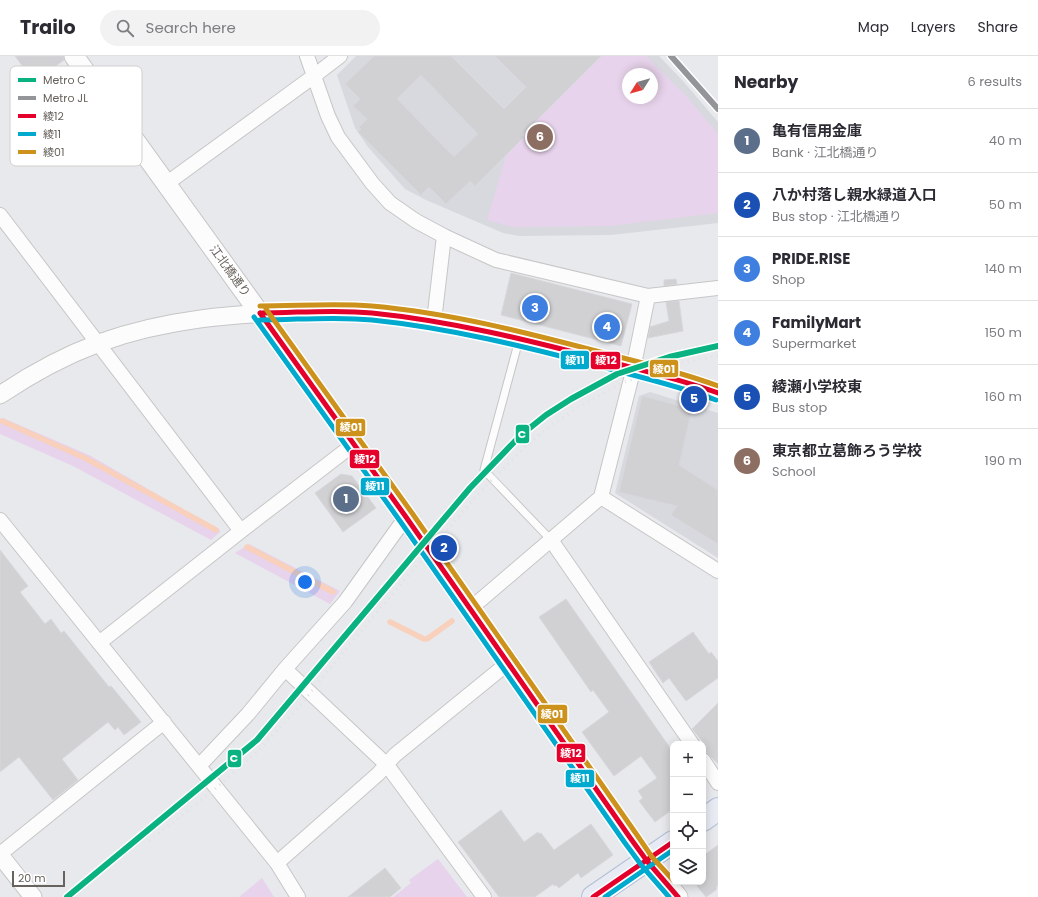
<!DOCTYPE html>
<html lang="en">
<head>
<meta charset="utf-8">
<style>
	body { margin:0; font-family:Poppins,"Noto Sans JP",sans-serif; background:#f2f2f3; color:#2b2b33 }
	.controls { position:absolute; right:12px; bottom:12px; display:grid; overflow:hidden; border-radius:8px; box-shadow:0 2px 10px #0003 }
	.controls button { width:36px; height:36px; display:grid; place-items:center; padding:0; border:0; border-bottom:1px solid #e1e1e2; background:#fff; color:#2b2b33; font:20px sans-serif }
	.compass { position:absolute; left:622px; top:12px; width:36px; height:36px; border-radius:50%; background:#fff; box-shadow:0 2px 10px #0003; rotate:233deg }
	.scale { position:absolute; left:12px; bottom:10px; width:53px; box-sizing:border-box; padding-left:4px; border:2px solid #67625d; border-top:0; font-size:11px; line-height:14px; white-space:nowrap; color:#67625d; -webkit-text-stroke:3px #fff; paint-order:stroke }
	.you { position:absolute; left:305px; top:526px; width:14px; height:14px; margin:-10px; border:3px solid #fff; border-radius:50%; background:#1a73e8; box-shadow:0 0 0 6px #1a73e833 }
	.badge { display:grid; place-items:center; width:26px; height:26px; border-radius:50%; background:#ea580c; color:#fff; font-size:13px; font-weight:700 }
	.pin { position:absolute; translate:-50% -50%; border:2px solid #fff; box-shadow:0 1px 4px #0006 }
	.list { margin:0; padding:0; list-style:none }
	h2 { display:flex; justify-content:space-between; align-items:center; height:52px; margin:0; padding:0 16px; font-size:17px }
	h2 small { font-size:13px; font-weight:400; color:#7c7c81 }
	.list li { display:grid; grid-template-columns:26px 1fr auto; gap:12px; align-items:center; box-sizing:border-box; height:64px; padding:0 16px; border-top:1px solid #e1e1e2 }
	.list b { display:block; font-size:15px; white-space:nowrap }
	.list p { margin:0; font-size:13px; white-space:nowrap; color:#7c7c81 }
	.list em { font-size:13px; font-style:normal; color:#7c7c81 }
	.icon { flex:none; width:22px; height:22px; fill:none; stroke:currentColor; stroke-width:2; stroke-linecap:round; stroke-linejoin:round }
	.map { position:relative; flex:none; width:718px; height:841px; overflow:hidden }
	header { display:flex; align-items:center; gap:24px; box-sizing:border-box; height:56px; padding:0 20px; background:#fff; border-bottom:1px solid #e1e1e2 }
	header strong { font-size:19px }
	nav { display:flex; gap:22px; margin-inline-start:auto; font-size:14px }
	.search { width:280px; height:36px; background:#f2f2f3; display:flex; align-items:center; gap:10px; box-sizing:border-box; padding:0 14px; border-radius:22px; color:#7c7c81; font-size:15px }
	main { display:flex }
	aside { flex:1; background:#fff }
	.map>svg:first-child { display:block }
</style>
</head>
<body>
<header>
<strong>Trailo</strong>
<div class="search"><svg class="icon" aria-label="search" viewBox="0 0 24 24"><circle cx="10" cy="10" r="6"/><path d="M15 15l6 6"/></svg>Search here</div>
<nav><a>Map</a><a>Layers</a><a>Share</a></nav>
</header>
<main>
<div class="map">
<svg width="718" height="841" viewBox="0 0 718 841">
	<rect width="100%" height="100%" fill="#e8e9ed"/>
	<path fill="#d7d9df" fill-rule="evenodd" d="M356,0h303l24,25 35,41v101l-107,12 -92,1 -16,-3 -77,-33 -21,-11 -37,-42 -13,-19 -18,-53zM628,18h24v24h-24z
		M650,336l68,21v145l-103,-65 24,-97z"/>
	<path fill="#e7d3eb" fill-rule="evenodd" d="M602,0h44l41,41 31,37v79l-108,13 -98,1 -25,-7 21,-71zM628,18h24v24h-24z
		M3,362l86,37 132,76 -10,9 -138,-74 -73,-32v-14z
		M249,488l91,47 -10,13 -95,-51z
		M438,803l29,38h-74l18,-14 -2,-3z
		M262,822l12,19h-35z"/>
	<g fill="none" stroke-linecap="round" stroke-linejoin="round">
		<path stroke="#f8d0bb" stroke-width="5.5" d="M2,365l83,37 131,72
			M247,491l86,45
			M390,566l34,17h3l25,-18"/>
	</g>
	<path fill="#d1d1d4" stroke="#d7d8dc" fill-rule="evenodd" d="M15,0h48l1,4 -30,22z
		M374,0h77l53,53 22,-22 -31,-31h106l-79,79 2,2 -49,49 -5,-5 -24,23 -17,-17 -8,8 -63,-63 3,-3 -2,-2 8,-8 -14,-13 7,-7 -15,-15zM421,19l57,59 -24,23 -57,-58z
		M511,217l121,31 -11,42 -120,-31z
		M676,223l1,5 -13,2v-6z
		M679,245l4,30 -35,7 2,-11 19,-6 -3,-19z
		M642,340l50,13 -13,56 39,25v54l-47,-29 6,-9 -58,-14z
		M341,418l11,2 24,32 -33,24 -28,-39z
		M0,494l28,36 -8,6 25,32 6,-5 10,14 3,-2 45,56 2,-1 30,36 -17,13 -6,-8 -3,3 -7,-8 -46,37 16,21 -25,20 -34,-43 -19,15z
		M566,543l107,153v57l-18,13 -16,-21 4,-3 -5,-7 19,-13 -16,-22 -27,20 -32,-44 27,-20 -16,-22 -2,2 -52,-75z
		M693,576l16,22 2,-2 7,9v17l-32,23 -17,-23 -6,5 -14,-21z
		M718,647v61l-15,-15v-7l-11,-13z
		M501,754l23,32 14,-10 1,2 2,-1 13,17 37,-26 22,31 -32,23 -3,-5 -19,15 -3,-3 -2,1 -1,-2 -18,13h-36l-41,-55z
		M718,789v38l-2,7 -10,7 -9,-11 1,-1 -1,-2 6,-1v-26z
		M385,812l16,20 -11,9h-42z"/>
	<g fill="none" stroke-linecap="round" stroke-linejoin="round">
		<g stroke="#c6c6c7" stroke-width="9">
			<path id="service" d="M519,284l-35,130 67,70"/>
		</g>
		<g stroke="#c6c6c7" stroke-width="16">
			<path id="minor" d="M307,0l21,60 10,21 34,46 18,20 26,18 28,15 52,24 152,36 70,-8
				M166,128l148,-108 26,-20
				M0,159l241,316
				M434,265l10,-85
				M601,441l117,74
				M0,464l277,343 21,34
				M551,484l141,204
				M470,553l131,-112 30,-118 17,-83
				M99,587l142,-112 113,-87
				M285,613l102,96 97,132
				M703,704l15,23
				M199,710l49,-52 37,-45 60,-67 61,-85
				M0,798l164,-132
				M277,807l101,-89 17,-19 113,-92"/>
		</g>
		<g stroke="#c6c6c7" stroke-width="19">
			<path id="tertiary" d="M0,339c31,-21 64,-39 99,-52 66,-24 137,-30 206,-31 44,0 88,2 131,9 34,6 68,15 102,23 60,14 122,27 180,49
				M0,799l33,42"/>
		</g>
		<g stroke="#c6c6c6" stroke-width="21">
			<path id="secondary" d="M74,0l280,388 277,395 16,22 31,36"/>
		</g>
		<g stroke="#b4c0d6" stroke-width="24">
			<path id="primary" d="M703,764l15,-11
				M593,841l80,-55"/>
		</g>
		<use href="#service" stroke="#fcfcfc" stroke-width="7"/>
		<use href="#minor" stroke="#fcfcfc" stroke-width="14"/>
		<use href="#tertiary" stroke="#fcfcfc" stroke-width="17"/>
		<use href="#secondary" stroke="#fcfcfc" stroke-width="19"/>
		<use href="#primary" stroke="#e8ebf3" stroke-width="22"/>
		<path stroke="#e1e1e1" stroke-width="3" stroke-dasharray="1 5" stroke-linecap="butt" d="M149,785l65,-51 45,-40 39,-42 52,-64 127,-149 51,-51 25,-20 24,-16 45,-25 50,-18 46,-9"/>
		<g stroke="#fff" stroke-width="8">
			<path id="bus-1" d="M260,257l146,204 225,322 16,22 31,36
				M260,257c37,0 75,-4 112,0 79,8 156,27 232,47 38,11 77,19 114,33
				M593,841l80,-55"/>
		</g>
		<g stroke="#fff" stroke-width="8">
			<path id="bus-2" d="M254,261l146,204 225,322 17,23 27,31
				M260,264c37,0 75,-4 112,0 78,8 155,27 230,47 38,10 77,19 114,33
				M605,841l68,-47"/>
		</g>
		<g stroke="#fff" stroke-width="8">
			<path id="bus-3" d="M260,250c37,0 75,-3 112,0 79,7 156,27 232,47 38,10 77,19 114,33
				M266,253l146,204 225,322 15,22 21,23"/>
		</g>
		<use href="#bus-1" stroke="#e4002b" stroke-width="5"/>
		<use href="#bus-2" stroke="#00a9ce" stroke-width="5"/>
		<use href="#bus-3" stroke="#cc921c" stroke-width="5"/>
		<g stroke="#fff" stroke-width="9">
			<path id="metro-1" d="M67,841l190,-157 213,-252 51,-53 25,-20 25,-16 46,-25 52,-17 49,-11"/>
		</g>
		<g stroke="#fff" stroke-width="9">
			<path id="metro-2" d="M671,0l47,53"/>
		</g>
		<use href="#metro-1" stroke="#0ab281" stroke-width="6"/>
		<use href="#metro-2" stroke="#939598" stroke-width="6"/>
	</g>
	<g text-anchor="middle" stroke-width="3" stroke-linejoin="round" paint-order="stroke">
		<g font-size="12" fill="#67625d" stroke="#fff">
			<text transform="translate(230 215) rotate(54)" y="4">江北橋通り</text>
		</g>
	</g>
	<rect x="10" y="10" width="132" height="100" rx="6" fill="#fff" stroke="#d1d0ce" stroke-width="1"/>
	<rect x="18" y="22" width="18" height="4" fill="#0ab281"/>
	<rect x="18" y="40" width="18" height="4" fill="#939598"/>
	<rect x="18" y="58" width="18" height="4" fill="#e4002b"/>
	<rect x="18" y="76" width="18" height="4" fill="#00a9ce"/>
	<rect x="18" y="94" width="18" height="4" fill="#cc921c"/>
	<g font-size="11" fill="#67625d">
		<text x="43" y="28">Metro C</text>
		<text x="43" y="46">Metro JL</text>
		<text x="43" y="64">綾12</text>
		<text x="43" y="82">綾11</text>
		<text x="43" y="100">綾01</text>
	</g>
	<g stroke="#fff" stroke-width="1.5">
		<rect x="560" y="294" width="30" height="20" rx="4" fill="#00a9ce"/>
		<rect x="590" y="295" width="31" height="19" rx="4" fill="#e4002b"/>
		<rect x="649" y="303" width="30" height="19" rx="4" fill="#cc921c"/>
		<rect x="335" y="362" width="31" height="19" rx="4" fill="#cc921c"/>
		<rect x="515" y="368" width="15" height="20" rx="4" fill="#0ab281"/>
		<rect x="349" y="393" width="31" height="20" rx="4" fill="#e4002b"/>
		<rect x="360" y="421" width="30" height="19" rx="4" fill="#00a9ce"/>
		<rect x="537" y="648" width="31" height="20" rx="4" fill="#cc921c"/>
		<rect x="556" y="687" width="30" height="20" rx="4" fill="#e4002b"/>
		<rect x="227" y="693" width="15" height="19" rx="4" fill="#0ab281"/>
		<rect x="565" y="713" width="30" height="19" rx="4" fill="#00a9ce"/>
	</g>
	<g font-size="11" text-anchor="middle" font-weight="bold" fill="#fff">
		<text x="575" y="308">綾11</text>
		<text x="606" y="308">綾12</text>
		<text x="664" y="317">綾01</text>
		<text x="351" y="375">綾01</text>
		<text x="522" y="382">C</text>
		<text x="365" y="407">綾12</text>
		<text x="375" y="434">綾11</text>
		<text x="552" y="662">綾01</text>
		<text x="571" y="701">綾12</text>
		<text x="234" y="706">C</text>
		<text x="580" y="726">綾11</text>
	</g>
</svg>
<div class="controls">
<button>+</button>
<button>−</button>
<button><svg class="icon" aria-label="locate" viewBox="0 0 24 24"><circle cx="12" cy="12" r="6"/><path d="M12 2v4M12 18v4M2 12h4M18 12h4"/></svg></button>
<button><svg class="icon" aria-label="layers" viewBox="0 0 24 24"><path d="M12 4l9 5-9 5-9-5zM3 14l9 5 9-5"/></svg></button>
</div>
<svg class="compass" viewBox="-18 -18 36 36"><path d="M0-13l5 13h-10z" fill="#e53935"/><path d="M0 13l5-13h-10z" fill="#7c7c81"/></svg>
<div class="scale">20 m</div>
<div class="you"></div>
<div class="pin badge" style="left:346px;top:443px;background:#5c6f8a">1</div>
<div class="pin badge" style="left:444px;top:492px;background:#1a4fb4">2</div>
<div class="pin badge" style="left:535px;top:252px;background:#3f7fe0">3</div>
<div class="pin badge" style="left:607px;top:271px;background:#3f7fe0">4</div>
<div class="pin badge" style="left:694px;top:343px;background:#1a4fb4">5</div>
<div class="pin badge" style="left:540px;top:81px;background:#8d6e63">6</div>
</div>
<aside>
<h2>Nearby<small>6 results</small></h2>
<ul class="list">
<li><span class="badge" style="background:#5c6f8a">1</span><div><b>亀有信用金庫</b><p>Bank · 江北橋通り</p></div><em>40 m</em></li>
<li><span class="badge" style="background:#1a4fb4">2</span><div><b>八か村落し親水緑道入口</b><p>Bus stop · 江北橋通り</p></div><em>50 m</em></li>
<li><span class="badge" style="background:#3f7fe0">3</span><div><b>PRIDE.RISE</b><p>Shop</p></div><em>140 m</em></li>
<li><span class="badge" style="background:#3f7fe0">4</span><div><b>FamilyMart</b><p>Supermarket</p></div><em>150 m</em></li>
<li><span class="badge" style="background:#1a4fb4">5</span><div><b>綾瀬小学校東</b><p>Bus stop</p></div><em>160 m</em></li>
<li><span class="badge" style="background:#8d6e63">6</span><div><b>東京都立葛飾ろう学校</b><p>School</p></div><em>190 m</em></li>
</ul>
</aside>
</main>
</body>
</html>
